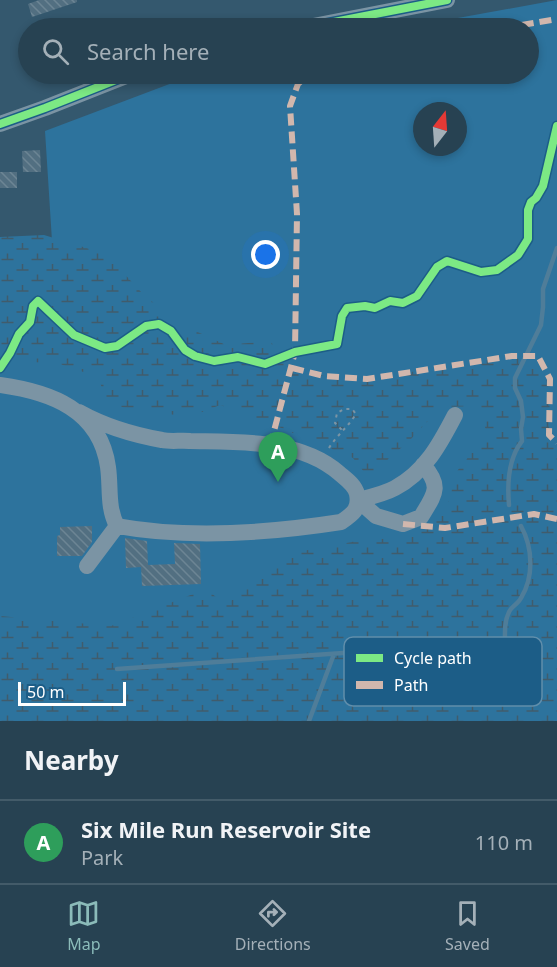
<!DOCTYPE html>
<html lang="en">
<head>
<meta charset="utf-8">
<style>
	body { margin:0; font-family:"Noto Sans",sans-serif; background:#2f4959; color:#f1f3f6 }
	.compass { position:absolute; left:413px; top:102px; width:54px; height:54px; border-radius:50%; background:#274252; box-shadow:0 3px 9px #0003; rotate:17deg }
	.scale { position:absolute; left:18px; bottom:15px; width:108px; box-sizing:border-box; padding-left:6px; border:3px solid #fff; border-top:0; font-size:16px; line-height:21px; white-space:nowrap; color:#fff; -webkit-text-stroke:4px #1c5d87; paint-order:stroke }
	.you { position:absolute; left:266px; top:255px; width:21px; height:21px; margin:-15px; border:4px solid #fff; border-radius:50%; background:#1a73e8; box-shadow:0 0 0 9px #1a73e833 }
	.badge { display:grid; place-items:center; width:39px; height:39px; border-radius:50%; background:#8bbbb9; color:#fff; font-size:20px; font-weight:700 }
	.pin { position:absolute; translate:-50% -50px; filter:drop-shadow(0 2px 3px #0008) }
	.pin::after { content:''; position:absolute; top:32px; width:21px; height:18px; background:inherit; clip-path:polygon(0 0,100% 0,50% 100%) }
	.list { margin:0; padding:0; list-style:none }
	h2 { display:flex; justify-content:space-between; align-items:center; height:78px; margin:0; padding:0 24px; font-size:26px }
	h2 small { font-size:20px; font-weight:400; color:#a4b0b8 }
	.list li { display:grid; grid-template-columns:39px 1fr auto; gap:18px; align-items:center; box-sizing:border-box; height:84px; padding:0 24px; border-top:2px solid #435b69 }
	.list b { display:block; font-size:22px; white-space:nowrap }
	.list p { margin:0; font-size:20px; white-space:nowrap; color:#a4b0b8 }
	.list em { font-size:20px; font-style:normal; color:#a4b0b8 }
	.icon { flex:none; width:33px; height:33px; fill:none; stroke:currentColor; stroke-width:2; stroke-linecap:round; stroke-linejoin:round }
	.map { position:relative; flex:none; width:557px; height:721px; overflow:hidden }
	.search { position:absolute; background:#274252; box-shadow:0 3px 9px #0003; left:18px; right:18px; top:18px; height:66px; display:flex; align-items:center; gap:15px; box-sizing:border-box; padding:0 21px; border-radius:33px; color:#a4b0b8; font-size:22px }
	.sheet { height:162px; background:#274252 }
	nav { display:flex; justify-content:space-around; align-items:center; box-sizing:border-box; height:84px; border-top:2px solid #435b69; background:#274252; font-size:16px; color:#a4b0b8 }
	nav a { display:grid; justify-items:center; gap:3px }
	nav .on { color:#8bbbb9 }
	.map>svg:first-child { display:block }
</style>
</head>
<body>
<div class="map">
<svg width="557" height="721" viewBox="0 0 557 721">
	<defs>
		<pattern id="wetland-marsh" width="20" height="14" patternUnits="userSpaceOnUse" patternTransform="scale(1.5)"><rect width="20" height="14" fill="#2d739d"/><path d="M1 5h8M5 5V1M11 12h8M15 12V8" fill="none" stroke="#405c6c"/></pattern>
		<pattern id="building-back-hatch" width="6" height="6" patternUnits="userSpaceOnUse" patternTransform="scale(1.5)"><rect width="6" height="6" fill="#526f81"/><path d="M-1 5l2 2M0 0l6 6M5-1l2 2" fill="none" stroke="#6c8594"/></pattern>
	</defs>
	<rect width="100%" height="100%" fill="#34586e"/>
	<path fill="#2d739d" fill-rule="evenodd" d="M557,0v721h-557v-478l52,-2 -7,-110 151,-57h332v-46h-125zM422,111h36v36h-36z"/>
	<path fill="url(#wetland-marsh)" d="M44,235l62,19 36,39 34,29 50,23 44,-4 22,27 32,8 43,3 145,-23h26l12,23 -1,56 8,8v278h-557v-105l111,10 95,-37 20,16 48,-40 23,-13 60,-11 50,-4 18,-12 25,-25 4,-25 33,-42 -9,-27 -37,1 -31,33 -42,37 -15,-19 -91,-38 -42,-15 -31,12 -81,-12 -10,-28 -41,-14 -57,-2v-124z"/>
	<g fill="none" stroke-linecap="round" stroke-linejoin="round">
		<path stroke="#4f7d99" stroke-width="4.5" d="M509,505c-2,-22 -1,-46 13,-64l-1,-12 2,-12 -2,-16 -6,-13v-10l26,-53 2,-18v-18l14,-41
			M117,669l283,-20 73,36
			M455,675l19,-13 20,-6 11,-11c0,-11 -1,-23 4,-33 2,-5 9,-8 12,-14 13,-21 12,-50 0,-72
			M309,721l25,-67"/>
	</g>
	<path fill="url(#building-back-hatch)" d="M39,0h38v2l-45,15 -4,-13z
		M40,150l1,22h-18l-1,-21z
		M0,172h17v16h-17z
		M92,526v16l-10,14h-25v-20l3,-1v-8z
		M125,538l22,3 1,24 27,-1 -1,-21 26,1 1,40 -59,2 -1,-19 -15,1z"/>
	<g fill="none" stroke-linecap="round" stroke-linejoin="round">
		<path stroke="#7b94a4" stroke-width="2" stroke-dasharray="3 4.5" stroke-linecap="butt" d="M329,448c8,-13 19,-21 27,-34l-4,-5h-8l-7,4 -2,10 7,7"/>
		<path stroke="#7b94a4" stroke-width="16" d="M303,28l144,-28
			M0,124l45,-16 86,-34
			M0,385c51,7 100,25 108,82 3,21 -1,40 9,59 71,13 153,7 224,-4 12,-8 19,-13 16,-28 -2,-9 -11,-15 -18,-21 -39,-34 -100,-31 -149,-32 -9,-1 -19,1 -28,-1 -28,-5 -58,-14 -83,-28
			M358,500c12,-3 26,-6 37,-12 30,-16 45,-44 60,-73
			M358,500l18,16 27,8 18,-7c13,-22 22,-30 2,-52
			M87,566l30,-40"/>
		<path stroke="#d1b7ad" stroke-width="6" stroke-dasharray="12 6" stroke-linecap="butt" d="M504,28l53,-9
			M292,368l32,8 43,3 145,-23h26l12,23 -1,56 8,8
			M270,446l25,-94 2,-138 -7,-108 8,-22 11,-10
			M403,524l42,4 89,-14 23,5"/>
		<g stroke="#1c5d87" stroke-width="11">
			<path id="cycleway" d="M303,28l144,-28
				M0,124l45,-16 86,-34
				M0,368l10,-15 9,-19 11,-12 3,-16 5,-5 36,34 31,13 12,-2 29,-20 13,-2 12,7 14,19 10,6 19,5 24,-4 27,7 30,-12 42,-8 5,-28 5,-8 18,-2 10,2 15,-7 13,2 14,-7 20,-29 10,-6 34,11 16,-2 21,-15 10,-16v-29l3,-8 5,-4 7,-12 14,-60"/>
		</g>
		<use href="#cycleway" stroke="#7ce984" stroke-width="8"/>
	</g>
	<rect x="344" y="637" width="198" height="69" rx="9" fill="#1c5d87" stroke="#608eab" stroke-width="1.5"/>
	<rect x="356" y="654" width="27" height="8" fill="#7ce984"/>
	<rect x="356" y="681" width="27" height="8" fill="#d1b7ad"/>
	<g font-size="16" fill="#fff">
		<text x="394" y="664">Cycle path</text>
		<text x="394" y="691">Path</text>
	</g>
</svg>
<svg class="compass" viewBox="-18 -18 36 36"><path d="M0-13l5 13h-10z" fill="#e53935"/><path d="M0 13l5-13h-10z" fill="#a4b0b8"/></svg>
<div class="scale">50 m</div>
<div class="you"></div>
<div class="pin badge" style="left:278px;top:482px;background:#2e9e5b">A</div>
<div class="search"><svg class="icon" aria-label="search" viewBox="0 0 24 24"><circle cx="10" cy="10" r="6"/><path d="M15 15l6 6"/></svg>Search here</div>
</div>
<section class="sheet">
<h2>Nearby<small></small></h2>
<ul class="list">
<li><span class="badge" style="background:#2e9e5b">A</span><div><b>Six Mile Run Reservoir Site</b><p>Park</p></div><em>110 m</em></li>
</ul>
</section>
<nav>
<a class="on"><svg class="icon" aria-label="map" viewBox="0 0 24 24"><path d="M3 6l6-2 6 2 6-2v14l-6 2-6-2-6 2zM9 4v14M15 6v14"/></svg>Map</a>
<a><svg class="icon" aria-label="directions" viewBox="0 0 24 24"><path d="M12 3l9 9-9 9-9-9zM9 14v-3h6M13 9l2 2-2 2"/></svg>Directions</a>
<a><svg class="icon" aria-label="saved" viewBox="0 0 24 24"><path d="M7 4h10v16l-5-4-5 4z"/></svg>Saved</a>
</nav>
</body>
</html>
